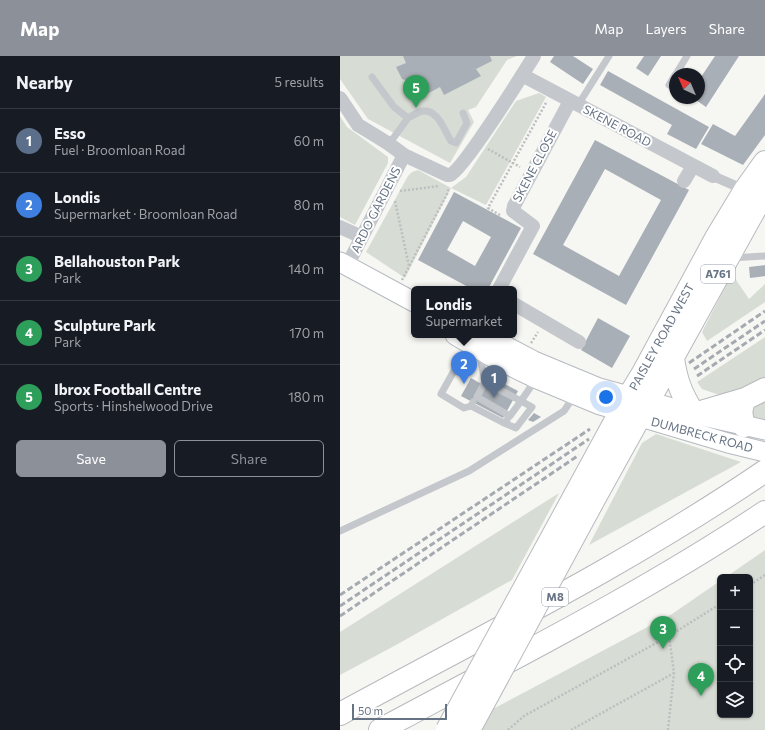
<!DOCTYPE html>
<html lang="en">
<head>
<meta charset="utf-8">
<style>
	body { margin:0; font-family:Commissioner,sans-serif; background:#242831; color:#f1f3f6 }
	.controls { position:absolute; right:12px; bottom:12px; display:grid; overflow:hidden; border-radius:6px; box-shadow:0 1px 3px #0004 }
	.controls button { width:36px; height:36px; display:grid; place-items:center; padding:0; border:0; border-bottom:1px solid #363941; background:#171b24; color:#f1f3f6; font:20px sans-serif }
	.compass { position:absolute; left:329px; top:12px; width:36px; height:36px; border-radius:50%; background:#171b24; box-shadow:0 1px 3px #0004; rotate:316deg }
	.scale { position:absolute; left:12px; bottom:10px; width:95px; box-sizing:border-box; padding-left:4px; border:2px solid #667384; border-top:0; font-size:11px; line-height:14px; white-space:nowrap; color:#667384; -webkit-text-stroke:3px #fff; paint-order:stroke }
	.you { position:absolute; left:266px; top:341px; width:14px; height:14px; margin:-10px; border:3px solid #fff; border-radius:50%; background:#1a73e8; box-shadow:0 0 0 6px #1a73e833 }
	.badge { display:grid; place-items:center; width:26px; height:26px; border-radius:50%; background:#8c9099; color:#fff; font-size:13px; font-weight:700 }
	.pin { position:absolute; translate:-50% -33px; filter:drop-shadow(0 1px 2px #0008) }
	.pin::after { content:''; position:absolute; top:21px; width:14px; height:12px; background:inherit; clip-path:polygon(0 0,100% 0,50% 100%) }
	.popup { position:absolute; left:71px; top:230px; width:106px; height:52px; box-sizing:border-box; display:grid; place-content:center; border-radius:6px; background:#171b24; filter:drop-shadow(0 1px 3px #0005); font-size:13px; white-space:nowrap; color:#9ea1a6 }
	.popup b { font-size:15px; color:#f1f3f6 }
	.popup::after { content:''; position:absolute; left:50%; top:100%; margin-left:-8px; border:8px solid transparent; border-top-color:#171b24 }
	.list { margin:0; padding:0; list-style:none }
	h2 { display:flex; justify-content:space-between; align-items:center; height:52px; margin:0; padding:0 16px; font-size:17px }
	h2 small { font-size:13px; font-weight:400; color:#9ea1a6 }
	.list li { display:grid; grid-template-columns:26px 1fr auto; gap:12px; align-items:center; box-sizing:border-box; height:64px; padding:0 16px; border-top:1px solid #363941 }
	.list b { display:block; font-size:15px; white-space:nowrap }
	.list p { margin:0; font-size:13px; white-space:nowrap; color:#9ea1a6 }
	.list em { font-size:13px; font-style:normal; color:#9ea1a6 }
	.actions { display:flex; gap:8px; padding:12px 16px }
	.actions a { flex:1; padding:9px 0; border:1px solid #8c9099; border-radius:6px; text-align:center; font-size:14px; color:#8c9099 }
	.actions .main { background:#8c9099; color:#fff }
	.icon { flex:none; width:22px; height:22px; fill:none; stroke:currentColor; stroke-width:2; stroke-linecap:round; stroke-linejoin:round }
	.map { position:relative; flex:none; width:425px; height:674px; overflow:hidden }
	header { display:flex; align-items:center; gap:24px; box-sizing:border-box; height:56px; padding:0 20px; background:#8c9099; color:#fff }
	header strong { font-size:19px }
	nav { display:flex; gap:22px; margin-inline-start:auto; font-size:14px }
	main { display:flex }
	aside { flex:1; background:#171b24 }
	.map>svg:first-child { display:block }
</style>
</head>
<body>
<header>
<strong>Map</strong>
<nav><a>Map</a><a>Layers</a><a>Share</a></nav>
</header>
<main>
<aside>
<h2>Nearby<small>5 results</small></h2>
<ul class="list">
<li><span class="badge" style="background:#5c6f8a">1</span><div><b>Esso</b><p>Fuel · Broomloan Road</p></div><em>60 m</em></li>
<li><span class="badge" style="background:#3f7fe0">2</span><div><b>Londis</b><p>Supermarket · Broomloan Road</p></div><em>80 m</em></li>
<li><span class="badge" style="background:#2e9e5b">3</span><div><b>Bellahouston Park</b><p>Park</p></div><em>140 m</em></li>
<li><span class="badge" style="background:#2e9e5b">4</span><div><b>Sculpture Park</b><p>Park</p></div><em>170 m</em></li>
<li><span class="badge" style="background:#2e9e5b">5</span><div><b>Ibrox Football Centre</b><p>Sports · Hinshelwood Drive</p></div><em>180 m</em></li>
</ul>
<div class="actions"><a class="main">Save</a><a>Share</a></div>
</aside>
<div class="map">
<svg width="425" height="674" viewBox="0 0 425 674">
	<rect width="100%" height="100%" fill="#f6f6f3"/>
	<path fill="#d7ddd4" d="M0,0h177l-10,4 -31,47 -8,3 6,12 -24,41 -82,-44 -28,-40z
		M199,37l7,4 -60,108 -35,-17 -46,90 -39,-26 42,-76 4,-4 6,-2 33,18 15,-11 50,-76z
		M0,60l7,11 41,30v6l-33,62 -15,-8z
		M392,218l17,25 16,-15v18l-58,39 -5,-9z
		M425,281v41l-40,19 -23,-8 -5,-7z
		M425,343v22l-13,-3 -2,-7z
		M316,378l85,28 -152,83 53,-102z
		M219,437l-47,87 -116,65 -56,30v-43z
		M425,494v180h-284l10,-20 181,-96 48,-33v134h30v-138h-24z"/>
	<path fill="#a9afb6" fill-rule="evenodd" d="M63,0h87l2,5 -16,8 5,7 -37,19 -4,-8 -15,8 -6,-11 -17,-5 -6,-12 10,-4z
		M214,0h19l20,13 -10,15 -33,-22z
		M304,0h17l-13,20 -12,-8z
		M375,0h24l-33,51 -13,-9h6v-18z
		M268,15l101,56 -13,22 -29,-15 5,-9 -72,-40z
		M425,38v41l-22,30 -42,-21 12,-20 22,12z
		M255,84l94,50 -63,115 -93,-51zM265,113l56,31 -42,76 -56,-31z
		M114,136l67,36 -33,61h-16l-54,-29zM123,165l28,16 -16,29 -28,-16z
		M425,209v11l-15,2 -1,-11z
		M258,262l32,18 -18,32 -31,-18z
		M151,321l27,14 -15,27 -42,-22 10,-18 14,8z
		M194,357l7,4 -8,5 -5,-2z"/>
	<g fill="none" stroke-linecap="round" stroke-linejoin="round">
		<g stroke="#b6bac0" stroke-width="21">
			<path id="secondary" d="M0,206l74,40
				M115,279l37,22 43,21 65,27 128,38 37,9
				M145,279l49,26 65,27 95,26 71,16"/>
		</g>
		<g stroke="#b7babf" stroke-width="24">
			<path id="primary" d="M333,302c3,23 9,37 21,56
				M235,439l54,-99 14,-23 73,-135 29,-48 20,-28
				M252,447l173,-312"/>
		</g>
		<g stroke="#b7b9bd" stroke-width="24">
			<path id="motorway" d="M354,358l51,-15 20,-10
				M404,370c-3,-12 -4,-16 1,-27
				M0,658c143,-78 290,-151 425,-243
				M40,674c130,-70 262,-136 385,-218"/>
		</g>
		<path stroke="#bcbec0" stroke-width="2.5" stroke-dasharray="2 2" stroke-linecap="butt" d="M148,93l32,18
			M60,135l39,-5
			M55,145l14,65
			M160,159l-12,-7 59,-107
			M62,224l45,-86 2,-6
			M191,287l7,-11
			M410,529l15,-10
			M168,674l16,-14 145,-80 51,-32
			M231,674l103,-57
			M328,674l6,-57 -5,-37"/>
		<path stroke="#c4c7cb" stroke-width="7" d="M336,18l11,-18
			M32,21l22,30 14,11 -19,26
			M329,29l6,-10
			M238,49l31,-49
			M68,62c4,-2 10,-6 14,-7 16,-2 22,19 29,30l5,2 11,-20 -4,-10
			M391,202l34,-2
			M139,296l6,30 36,19 15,-22
			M145,326l-8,15 33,19 11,-15 11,6 -16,21 -12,-5
			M133,346l-2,4 33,17 3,-3
			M131,350l-7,2 -23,-14 19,-34 7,-3 7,-10
			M0,475l129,-60 95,-60 10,-15"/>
		<path stroke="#c4c7cb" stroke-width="10" d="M373,120l32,14"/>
		<path stroke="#c4c7cb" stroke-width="14" d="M182,19l191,101
			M0,42l18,27 10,6 21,13 15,11 43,20h3c13,-5 73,-101 84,-119
			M344,125l9,-15
			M0,171l22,10
			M7,210l57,-111
			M159,233l34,-63 -20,-15 1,-5 56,-105
			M174,248l65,38"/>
		<use href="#secondary" stroke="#fff" stroke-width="19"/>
		<use href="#primary" stroke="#fff" stroke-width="22"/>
		<use href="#motorway" stroke="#fff" stroke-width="22"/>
		<path stroke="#a5a9b0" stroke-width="3" stroke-dasharray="6 3" stroke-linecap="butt" d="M349,307l76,-52
			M354,313l71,-48
			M357,320l68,-46
			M0,539l250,-166
			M0,550l249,-167
			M0,560l239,-161"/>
		<g stroke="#b7babf" stroke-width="24" stroke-linecap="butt">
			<path id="primary-bridge" d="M130,672l122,-225
				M107,674l128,-235"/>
		</g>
		<use href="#primary-bridge" stroke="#fff" stroke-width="22"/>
	</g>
	<g text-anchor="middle" stroke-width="4" stroke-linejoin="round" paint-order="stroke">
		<g fill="#fff" stroke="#949da9" stroke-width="1">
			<rect x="361" y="209" width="34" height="18" rx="3"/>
			<rect x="202" y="532" width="26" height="18" rx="3"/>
		</g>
		<g font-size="11" font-weight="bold" fill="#667384">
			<text x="378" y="222">A761</text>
			<text x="215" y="545">M8</text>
		</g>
		<g font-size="12" fill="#667384" stroke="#fff">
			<text transform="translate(277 70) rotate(28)" y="4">SKENE ROAD</text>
			<text transform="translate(195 110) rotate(-62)" y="4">SKENE CLOSE</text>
			<text transform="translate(36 154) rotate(-63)" y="4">ARDO GARDENS</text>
			<text transform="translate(322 281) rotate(-61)" y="4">PAISLEY ROAD WEST</text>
			<text transform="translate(362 379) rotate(15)" y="4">DUMBRECK ROAD</text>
		</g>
	</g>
</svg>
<div class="controls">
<button>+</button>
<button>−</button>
<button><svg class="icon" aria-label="locate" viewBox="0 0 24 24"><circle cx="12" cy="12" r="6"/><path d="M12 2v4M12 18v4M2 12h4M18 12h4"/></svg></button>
<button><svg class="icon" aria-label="layers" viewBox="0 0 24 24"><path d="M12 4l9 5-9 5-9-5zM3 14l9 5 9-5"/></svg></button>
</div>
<svg class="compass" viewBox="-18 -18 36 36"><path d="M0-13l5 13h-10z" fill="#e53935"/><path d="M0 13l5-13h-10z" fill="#9ea1a6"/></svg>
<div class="scale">50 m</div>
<div class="you"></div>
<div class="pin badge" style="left:154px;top:342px;background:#5c6f8a">1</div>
<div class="pin badge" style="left:124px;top:328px;background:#3f7fe0">2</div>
<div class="popup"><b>Londis</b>Supermarket</div>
<div class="pin badge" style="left:323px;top:593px;background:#2e9e5b">3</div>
<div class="pin badge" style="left:361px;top:640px;background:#2e9e5b">4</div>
<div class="pin badge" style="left:76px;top:52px;background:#2e9e5b">5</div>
</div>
</main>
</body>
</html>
